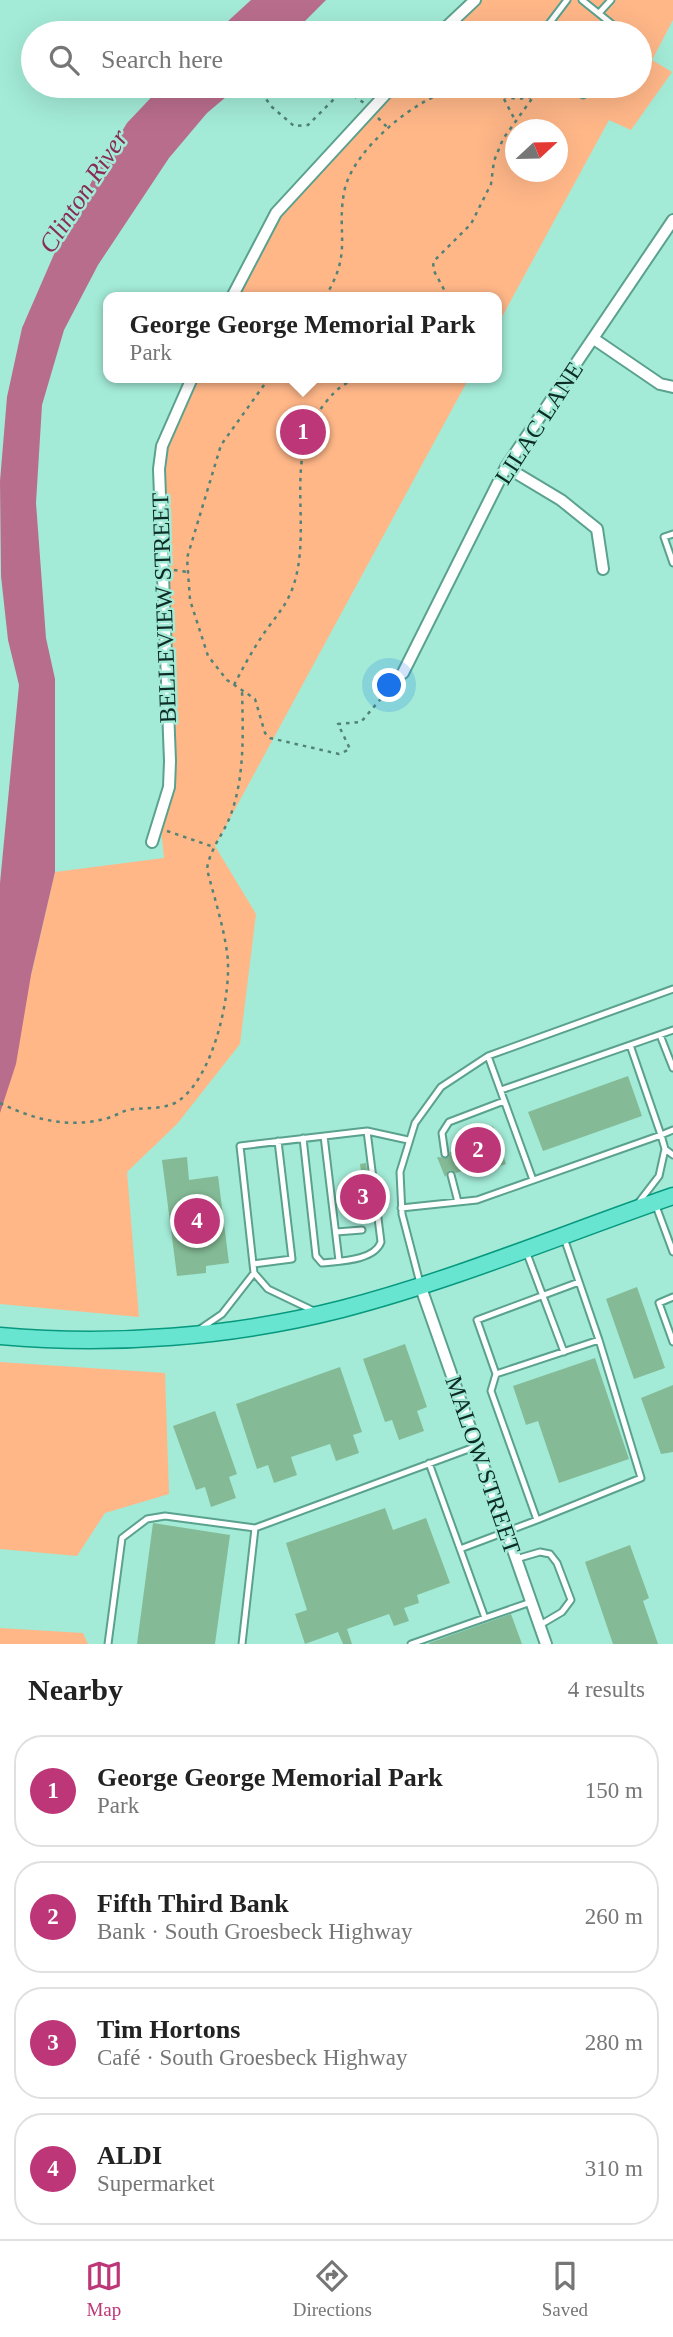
<!DOCTYPE html>
<html lang="en">
<head>
<meta charset="utf-8">
<style>
	body { margin:0; font-family:"Times New Roman",serif; background:#f2f2f2; color:#222 }
	.compass { position:absolute; left:505px; top:119px; width:63px; height:63px; border-radius:50%; background:#fff; box-shadow:0 7px 28px #0002; rotate:68deg }
	.you { position:absolute; left:390px; top:686px; width:24px; height:24px; margin:-18px; border:5px solid #fff; border-radius:50%; background:#1a73e8; box-shadow:0 0 0 10px #1a73e833 }
	.badge { display:grid; place-items:center; width:46px; height:46px; border-radius:50%; background:#bc3678; color:#fff; font-size:23px; font-weight:700 }
	.pin { position:absolute; translate:-50% -50%; border:4px solid #fff; box-shadow:0 2px 7px #0006 }
	.popup { position:absolute; left:103px; top:292px; width:399px; height:91px; box-sizing:border-box; display:grid; place-content:center; border-radius:14px; background:#fff; filter:drop-shadow(0 2px 5px #0005); font-size:23px; white-space:nowrap; color:#767676 }
	.popup b { font-size:26px; color:#222 }
	.popup::after { content:''; position:absolute; left:50%; top:100%; margin-left:-14px; border:14px solid transparent; border-top-color:#fff }
	.list { margin:0; padding:0; list-style:none }
	h2 { display:flex; justify-content:space-between; align-items:center; height:91px; margin:0; padding:0 28px; font-size:30px }
	h2 small { font-size:23px; font-weight:400; color:#767676 }
	.list li { display:grid; grid-template-columns:46px 1fr auto; gap:21px; align-items:center; box-sizing:border-box; height:112px; margin:0 14px 14px; padding:0 14px; border:2px solid #e0e0e0; border-radius:28px }
	.list b { display:block; font-size:26px; white-space:nowrap }
	.list p { margin:0; font-size:23px; white-space:nowrap; color:#767676 }
	.list em { font-size:23px; font-style:normal; color:#767676 }
	.icon { flex:none; width:38px; height:38px; fill:none; stroke:currentColor; stroke-width:2; stroke-linecap:round; stroke-linejoin:round }
	.map { position:relative; flex:none; width:673px; height:1644px; overflow:hidden }
	.search { position:absolute; background:#fff; box-shadow:0 7px 28px #0002; left:21px; right:21px; top:21px; height:77px; display:flex; align-items:center; gap:18px; box-sizing:border-box; padding:0 24px; border-radius:38px; color:#767676; font-size:26px }
	.sheet { height:595px; background:#fff }
	nav { display:flex; justify-content:space-around; align-items:center; box-sizing:border-box; height:98px; border-top:2px solid #e0e0e0; background:#fff; font-size:19px; color:#767676 }
	nav a { display:grid; justify-items:center; gap:4px }
	nav .on { color:#bc3678 }
	.map>svg:first-child { display:block }
</style>
</head>
<body>
<div class="map">
<svg width="673" height="1644" viewBox="0 0 673 1644">
	<rect width="100%" height="100%" fill="#a3ebd7"/>
	<path fill="#ffb788" fill-rule="evenodd" d="M475,0h198v20l-21,40 20,12 -41,58 -22,-10 -112,206v-29h-265l32,-64 129,-147h247v-53h-200zM516,130h42v42h-42z
		M192,378h277l-254,468 41,68 -16,130 -63,80 -50,48 12,145 -139,-13v-324l31,-5 24,-103 109,-14 -4,-38 9,-33 -10,-318z
		M0,1362l165,11 4,121 -64,19 -28,43 -77,-7z
		M0,1628l83,5 5,11h-88z"/>
	<path fill="#b96d8c" d="M251,0h75l-33,33h-78z
		M162,86h77l-32,27 -38,45 -71,107 -34,65 -22,75 -6,98 10,135 9,41v193l-24,103 -15,89 -16,49v-230l19,-198 -11,-45 -7,-64 -1,-95 7,-84 15,-69 33,-76 38,-73 34,-56z"/>
	<path fill="#84bb96" d="M628,1076l14,40 -99,35 -15,-39z
		M493,1126l13,38 -30,11 -3,-8 -17,6 -6,-3 -5,7 -8,-20 11,1 2,-6 16,-6 -3,-8z
		M187,1157l2,23 29,-4 11,87 -23,3v7l-29,3 -15,-116z
		M366,1163l6,52 -17,1 -4,-36 11,-1 -2,-15z
		M637,1287l28,81 -31,11 -28,-80z
		M405,1344l22,63 -10,4 7,20 -25,9 -7,-20 -7,2 -22,-63z
		M595,1358l34,101 -70,24 -21,-62 -12,4 -13,-39z
		M340,1367l22,65 -9,3 6,18 -23,8 -6,-17 -39,13 6,18 -23,8 -6,-18 -11,4 -21,-65z
		M673,1385v67l-12,2 -20,-56z
		M215,1411l22,63 -8,3 7,21 -25,9 -6,-20 -9,3 -23,-64z
		M385,1508l8,22 33,-12 24,65 -33,12 2,8 -15,5 5,13 -15,5 -5,-12 -42,15 5,15h-9l-5,-12 -33,12 -10,-30 12,-4 -21,-67z
		M153,1523l77,12 -15,109h-78z
		M630,1545l19,53 -6,3 15,43h-45l-28,-82z
		M511,1614l11,30h-93v-1z"/>
	<g fill="none" stroke-linecap="round" stroke-linejoin="round">
		<g stroke="#5aa18e" stroke-width="9">
			<path id="lane" d="M582,0l41,33
				M600,12l11,-12
				M542,33l25,-33
				M571,86l12,9 7,-9
				M673,534l-9,3 9,26
				M660,1035l13,33
				M630,1045l31,90 12,-5
				M488,1056l45,124
				M501,1090l172,-60
				M324,1136l15,125
				M303,1138l13,118 6,7c17,-2 52,-2 59,-21l-14,-111
				M445,1154l-3,-21 7,-11 55,-21
				M451,1175l7,27
				M639,1202l20,-26 6,-27 8,6
				M656,1206l17,46
				M401,1208l76,-8 184,-65 4,14
				M336,1232l26,-2
				M526,1251l38,101
				M253,1264l39,-5 -14,-118
				M254,1273l-14,-127 127,-15 41,9
				M420,1283l-18,-69 -2,-42 15,-49 26,-36 47,-31 185,-67
				M673,1297l-14,6 14,39
				M200,1329l22,-15 32,-41 14,16 46,22
				M496,1374l103,-34
				M537,1520l104,-42 -42,-138 -35,-102
				M460,1549l77,-29 -46,-129 5,-17 -19,-54 102,-38
				M516,1559l24,-7 10,2 7,9 14,37 -9,12 -22,13
				M485,1618l46,-16
				M108,1644l14,-106 25,-19 18,-3 90,12
				M242,1644l13,-116 222,-82
				M411,1644l74,-26 -56,-155"/>
		</g>
		<g stroke="#5aa18e" stroke-width="14">
			<path id="street" d="M440,33l35,-33
				M232,297l44,-84 117,-127
				M594,339l66,45 13,3
				M506,467l55,33 36,29 6,40
				M403,673l103,-206 167,-247
				M152,842l17,-55 1,-26 -11,-292 3,-23 30,-68
				M420,1285l126,359"/>
		</g>
		<g stroke="#07997f" stroke-width="19">
			<path id="primary" d="M0,1336c113,10 232,1 342,-27 112,-29 221,-75 331,-113"/>
		</g>
		<path stroke="#528376" stroke-width="2.5" stroke-dasharray="3.5 5" stroke-linecap="butt" d="M256,86l16,21 22,19 14,-1 28,-28 15,-3 13,9
			M504,99l11,21
			M378,118l10,10
			M325,297c29,-46 10,-65 20,-109 10,-39 69,-89 108,-98 29,-7 47,14 78,7
			M448,297l-14,-26 -1,-9 38,-38 20,-40 3,-23 9,-22 38,-53
			M269,378l-48,67 -34,113 3,42 18,56 19,24 28,19 10,34 5,5 69,16 11,-5 -12,-25 23,-2 35,-41
			M174,570l13,2
			M234,685c10,-19 20,-38 33,-56 11,-15 21,-26 27,-45 19,-61 -13,-129 32,-182 11,-14 21,-22 39,-24
			M167,831l47,16
			M0,1103c35,17 69,26 108,15 7,-2 13,-6 20,-8 15,-3 32,0 47,-7 38,-21 58,-111 52,-151 -4,-28 -13,-55 -20,-83 3,-21 17,-35 24,-55 14,-39 12,-82 11,-124"/>
		<use href="#lane" stroke="#fff" stroke-width="5"/>
		<use href="#street" stroke="#fff" stroke-width="10"/>
		<use href="#primary" stroke="#68e5d0" stroke-width="16"/>
	</g>
	<g text-anchor="middle" stroke-width="5" stroke-linejoin="round" paint-order="stroke">
		<g font-size="24" fill="#0d2c24" stroke="#a3ebd7">
			<text transform="translate(539 423) rotate(-57)" y="8">LILAC LANE</text>
			<text transform="translate(164 608) rotate(-92)" y="8">BELLEVIEW STREET</text>
			<text transform="translate(483 1465) rotate(71)" y="8">MALOW STREET</text>
		</g>
		<g font-size="26" font-style="italic" fill="#882b57" stroke="#a3ebd7">
			<text transform="translate(83 191) rotate(-57)" y="9">Clinton River</text>
		</g>
	</g>
</svg>
<svg class="compass" viewBox="-18 -18 36 36"><path d="M0-13l5 13h-10z" fill="#e53935"/><path d="M0 13l5-13h-10z" fill="#767676"/></svg>
<div class="you"></div>
<div class="pin badge" style="left:303px;top:432px">1</div>
<div class="popup"><b>George George Memorial Park</b>Park</div>
<div class="pin badge" style="left:478px;top:1150px">2</div>
<div class="pin badge" style="left:363px;top:1197px">3</div>
<div class="pin badge" style="left:197px;top:1221px">4</div>
<div class="search"><svg class="icon" aria-label="search" viewBox="0 0 24 24"><circle cx="10" cy="10" r="6"/><path d="M15 15l6 6"/></svg>Search here</div>
</div>
<section class="sheet">
<h2>Nearby<small>4 results</small></h2>
<ul class="list">
<li><span class="badge">1</span><div><b>George George Memorial Park</b><p>Park</p></div><em>150 m</em></li>
<li><span class="badge">2</span><div><b>Fifth Third Bank</b><p>Bank · South Groesbeck Highway</p></div><em>260 m</em></li>
<li><span class="badge">3</span><div><b>Tim Hortons</b><p>Café · South Groesbeck Highway</p></div><em>280 m</em></li>
<li><span class="badge">4</span><div><b>ALDI</b><p>Supermarket</p></div><em>310 m</em></li>
</ul>
</section>
<nav>
<a class="on"><svg class="icon" aria-label="map" viewBox="0 0 24 24"><path d="M3 6l6-2 6 2 6-2v14l-6 2-6-2-6 2zM9 4v14M15 6v14"/></svg>Map</a>
<a><svg class="icon" aria-label="directions" viewBox="0 0 24 24"><path d="M12 3l9 9-9 9-9-9zM9 14v-3h6M13 9l2 2-2 2"/></svg>Directions</a>
<a><svg class="icon" aria-label="saved" viewBox="0 0 24 24"><path d="M7 4h10v16l-5-4-5 4z"/></svg>Saved</a>
</nav>
</body>
</html>
